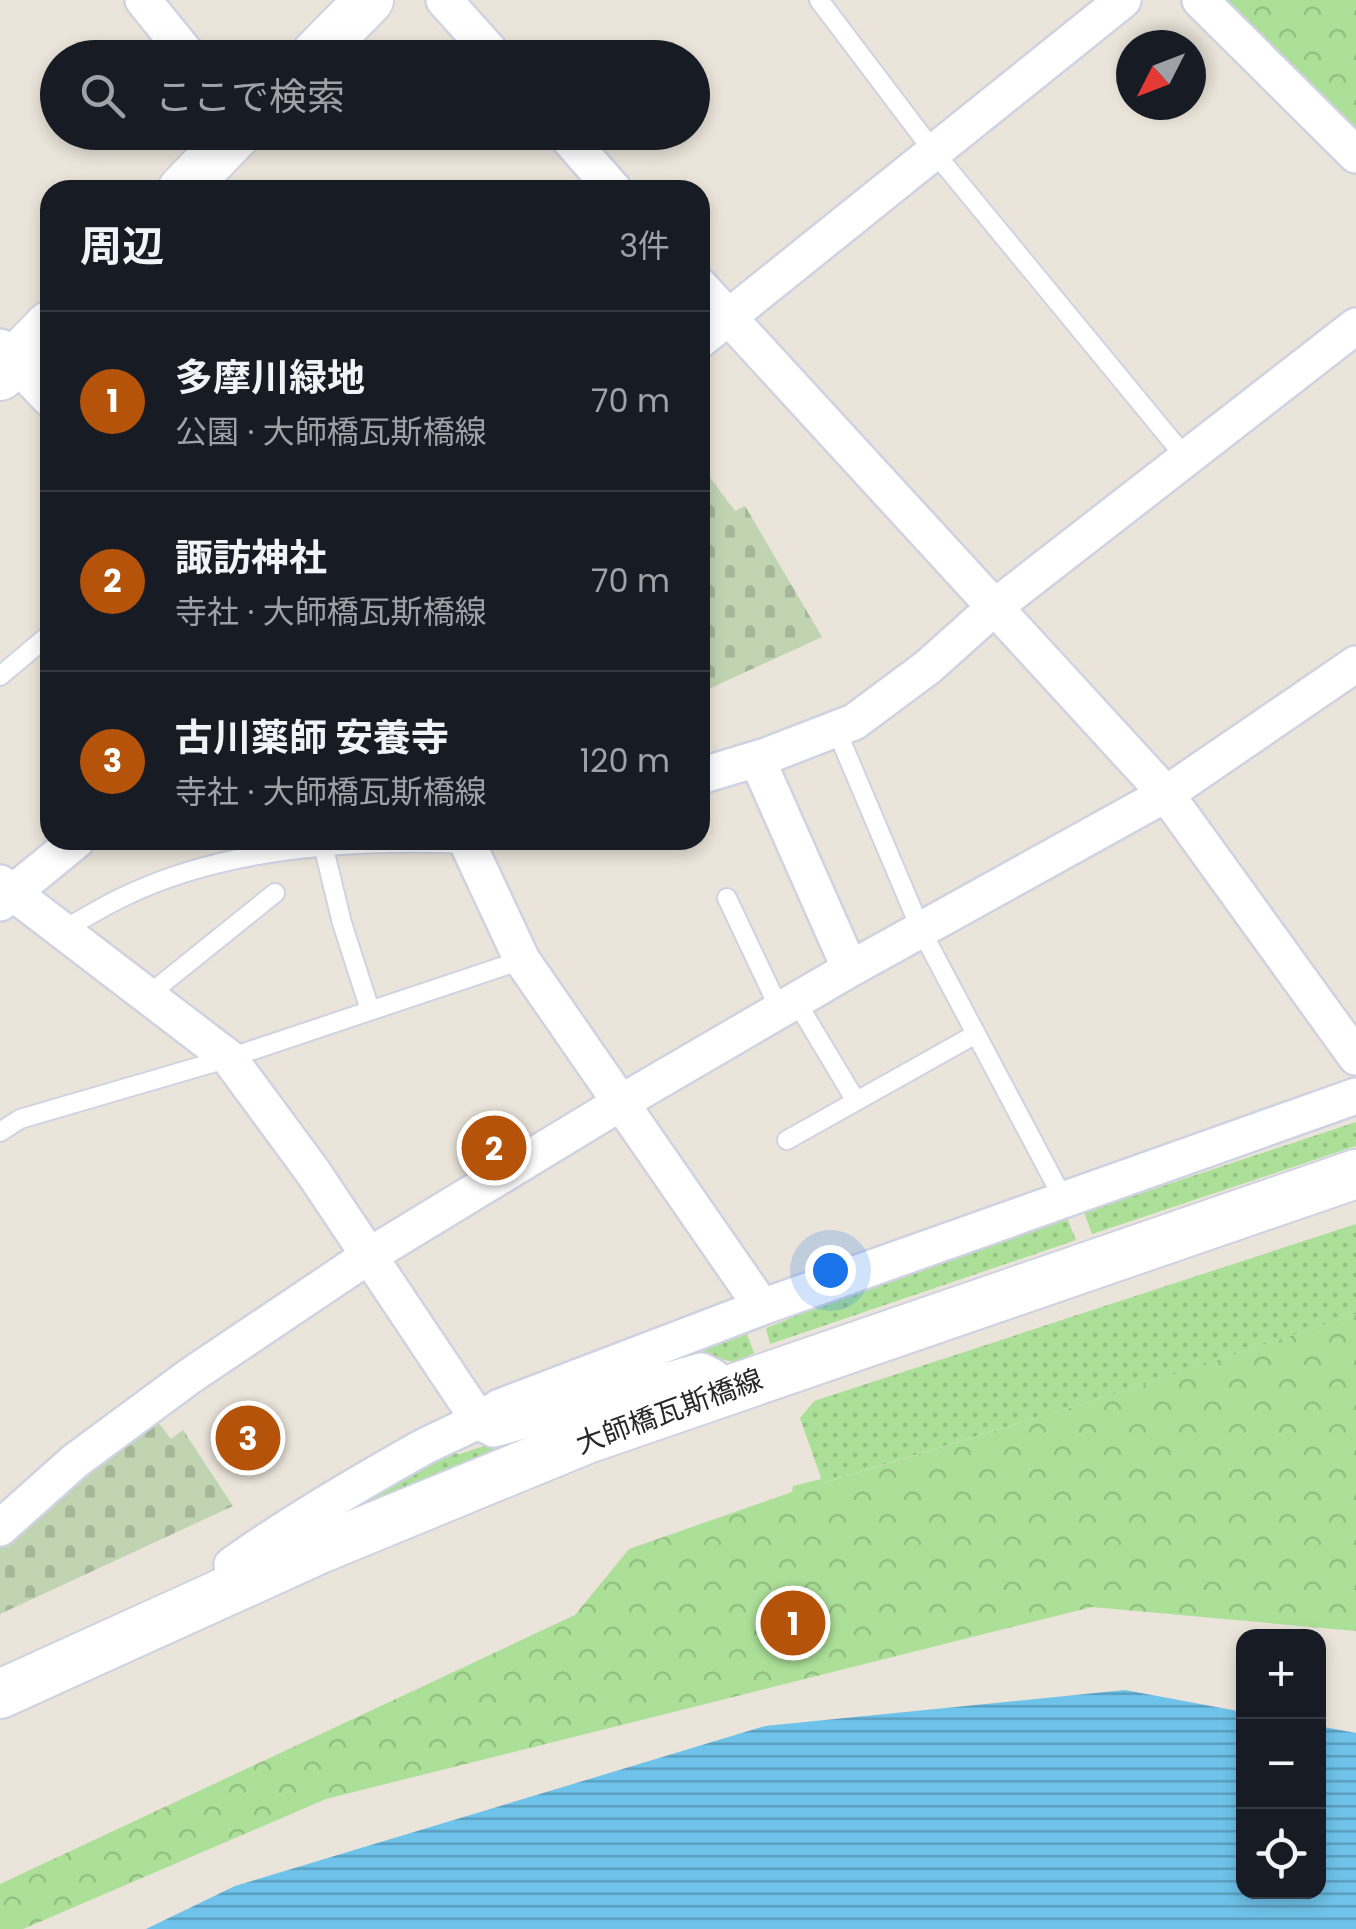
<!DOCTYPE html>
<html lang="ja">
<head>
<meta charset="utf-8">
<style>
	body { margin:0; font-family:Poppins,"Noto Sans JP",sans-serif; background:#20242c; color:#f1f3f6 }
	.controls { position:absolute; right:30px; bottom:30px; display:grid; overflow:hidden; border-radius:20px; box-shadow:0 5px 15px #0003 }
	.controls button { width:90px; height:90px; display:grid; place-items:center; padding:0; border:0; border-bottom:2px solid #363941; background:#171b24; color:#f1f3f6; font:50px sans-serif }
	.compass { position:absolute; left:1116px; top:30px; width:90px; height:90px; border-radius:50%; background:#171b24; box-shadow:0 5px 15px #0003; rotate:228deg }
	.you { position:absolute; left:830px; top:1270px; width:35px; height:35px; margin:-25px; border:8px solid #fff; border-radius:50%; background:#1a73e8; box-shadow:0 0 0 15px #1a73e833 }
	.badge { display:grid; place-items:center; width:65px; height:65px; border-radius:50%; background:#b45309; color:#fff; font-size:32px; font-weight:700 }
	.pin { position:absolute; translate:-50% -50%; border:5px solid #fff; box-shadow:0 2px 10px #0006 }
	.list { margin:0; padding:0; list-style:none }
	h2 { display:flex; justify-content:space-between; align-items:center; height:130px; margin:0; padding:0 40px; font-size:42px }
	h2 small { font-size:32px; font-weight:400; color:#9ea1a6 }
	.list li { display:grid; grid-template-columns:65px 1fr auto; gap:30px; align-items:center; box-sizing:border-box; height:180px; padding:0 40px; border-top:2px solid #363941 }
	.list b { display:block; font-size:38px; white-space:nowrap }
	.list p { margin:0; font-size:32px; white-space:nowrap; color:#9ea1a6 }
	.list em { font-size:32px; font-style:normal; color:#9ea1a6 }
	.icon { flex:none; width:55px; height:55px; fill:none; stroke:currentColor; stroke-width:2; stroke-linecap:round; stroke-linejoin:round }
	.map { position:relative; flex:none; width:1356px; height:1929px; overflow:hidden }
	.search { position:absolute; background:#171b24; box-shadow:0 5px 15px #0003; left:40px; top:40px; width:670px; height:110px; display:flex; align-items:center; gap:25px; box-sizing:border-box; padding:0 35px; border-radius:55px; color:#9ea1a6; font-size:38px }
	.panel { position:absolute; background:#171b24; box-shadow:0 5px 15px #0003; left:40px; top:180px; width:670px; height:670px; border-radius:30px }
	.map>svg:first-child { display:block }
</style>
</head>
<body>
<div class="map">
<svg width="1356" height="1929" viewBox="0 0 1356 1929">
	<defs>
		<pattern id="grass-dots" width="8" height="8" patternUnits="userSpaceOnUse" patternTransform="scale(2.5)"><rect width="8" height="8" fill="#ace098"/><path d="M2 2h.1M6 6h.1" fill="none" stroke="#94c083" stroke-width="1.8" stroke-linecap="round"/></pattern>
		<pattern id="cemetery-stones" width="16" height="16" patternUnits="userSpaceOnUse" patternTransform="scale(2.5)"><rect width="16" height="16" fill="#c0d4b2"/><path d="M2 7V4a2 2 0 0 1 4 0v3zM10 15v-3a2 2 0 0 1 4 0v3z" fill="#a5b699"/></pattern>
		<pattern id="park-crowns" width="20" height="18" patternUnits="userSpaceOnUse" patternTransform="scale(2.5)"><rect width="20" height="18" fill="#ace098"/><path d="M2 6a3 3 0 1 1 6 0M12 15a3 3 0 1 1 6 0" fill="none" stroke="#94c083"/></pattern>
		<pattern id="water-rules" width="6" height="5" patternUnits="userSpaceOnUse" patternTransform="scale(2.5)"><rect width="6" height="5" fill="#6fc2ea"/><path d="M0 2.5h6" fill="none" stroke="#5b9ebe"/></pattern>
	</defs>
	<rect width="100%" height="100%" fill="#eae4da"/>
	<path fill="url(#grass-dots)" d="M1356,1122v24l-264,88 -8,-22z
		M1067,1218l9,22 -306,104 -4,-16 21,-8 -1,-4z
		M1356,1224v90l-228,76 -305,93 -2,-5 -21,-60 14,-17z
		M724,1334l4,7 19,-7 7,19 -19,9 -20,-4 -69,9z
		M650,1390l-340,142 130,-80 20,2z"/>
	<path fill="url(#cemetery-stones)" d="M700,464l35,47 10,-5 77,131 -122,56z
		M155,1418l16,21 12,-9 50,76 -233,108v-69l67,-59z"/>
	<path fill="url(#park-crowns)" d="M1223,0h133v134z
		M1356,1314v317l-264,-24 -766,192 -303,130h-23v-45l575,-269 54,-66 163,-57 1,-6 28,-7 3,4 304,-93z"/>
	<path fill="url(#water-rules)" d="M1125,1690l118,22 1,180h74l1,-166 37,7v196h-1210l89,-43 530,-160z"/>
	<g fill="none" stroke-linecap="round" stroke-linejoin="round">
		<g stroke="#cfd2e1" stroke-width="22">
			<path id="lane" d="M819,0l115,152 252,306
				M0,676l50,-42
				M836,729l85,201 143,270
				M323,845l19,78 28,87
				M727,898l53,112
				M62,931c20,-12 40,-24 61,-34 102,-50 235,-58 347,-53
				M147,996l128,-103
				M796,1001l60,100
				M0,1132l20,-13 209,-61 293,-98
				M787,1140l189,-106"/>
		</g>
		<g stroke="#cfd2e1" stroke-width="40">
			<path id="street" d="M143,0l47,58
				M444,0l52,58
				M1200,0l156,155
				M563,132l51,58
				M700,286l466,508 190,263
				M700,340l423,-340
				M0,347l50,52
				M757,759l93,210
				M700,776l66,-20 88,-34 74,-55 68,-61 360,-280
				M466,840l56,120 240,347
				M0,883l229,175 84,114 167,250 14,7 207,-58 12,6 9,15
				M0,903l77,-63
				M0,1528l75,-67 115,-85 177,-119 255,-155 228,-133 316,-175 190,-130
				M236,1588l-4,-23c59,-42 122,-79 186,-115 27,-15 56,-24 82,-43l262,-100 594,-211"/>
		</g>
		<g stroke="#cfd2e1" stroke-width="52">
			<path id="secondary" d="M312,58l57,-58
				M182,190l56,-58
				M0,376l50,-51
				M0,1694l322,-146 265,-109 769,-265"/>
		</g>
		<use href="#lane" stroke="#fff" stroke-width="18"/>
		<use href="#street" stroke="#fff" stroke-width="35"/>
		<use href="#secondary" stroke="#fff" stroke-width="48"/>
	</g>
	<g text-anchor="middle" stroke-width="8" stroke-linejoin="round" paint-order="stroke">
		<g font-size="28" fill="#282828" stroke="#fff">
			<text transform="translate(669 1411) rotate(-20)" y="10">大師橋瓦斯橋線</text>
		</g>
	</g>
</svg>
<div class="controls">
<button>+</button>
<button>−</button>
<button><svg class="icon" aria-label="locate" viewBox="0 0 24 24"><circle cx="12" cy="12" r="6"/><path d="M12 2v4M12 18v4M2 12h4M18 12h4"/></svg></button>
</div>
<svg class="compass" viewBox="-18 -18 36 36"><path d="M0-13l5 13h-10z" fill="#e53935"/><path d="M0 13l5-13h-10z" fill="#9ea1a6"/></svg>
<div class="you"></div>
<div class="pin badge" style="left:793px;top:1623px">1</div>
<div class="pin badge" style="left:494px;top:1148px">2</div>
<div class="pin badge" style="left:248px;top:1438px">3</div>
<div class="search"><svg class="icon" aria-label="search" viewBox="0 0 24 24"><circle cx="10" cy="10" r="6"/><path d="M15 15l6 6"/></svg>ここで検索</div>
<section class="panel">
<h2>周辺<small>3件</small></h2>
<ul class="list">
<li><span class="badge">1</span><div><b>多摩川緑地</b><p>公園 · 大師橋瓦斯橋線</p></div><em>70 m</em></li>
<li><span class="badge">2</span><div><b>諏訪神社</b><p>寺社 · 大師橋瓦斯橋線</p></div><em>70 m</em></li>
<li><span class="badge">3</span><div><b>古川薬師 安養寺</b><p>寺社 · 大師橋瓦斯橋線</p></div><em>120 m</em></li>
</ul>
</section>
</div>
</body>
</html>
